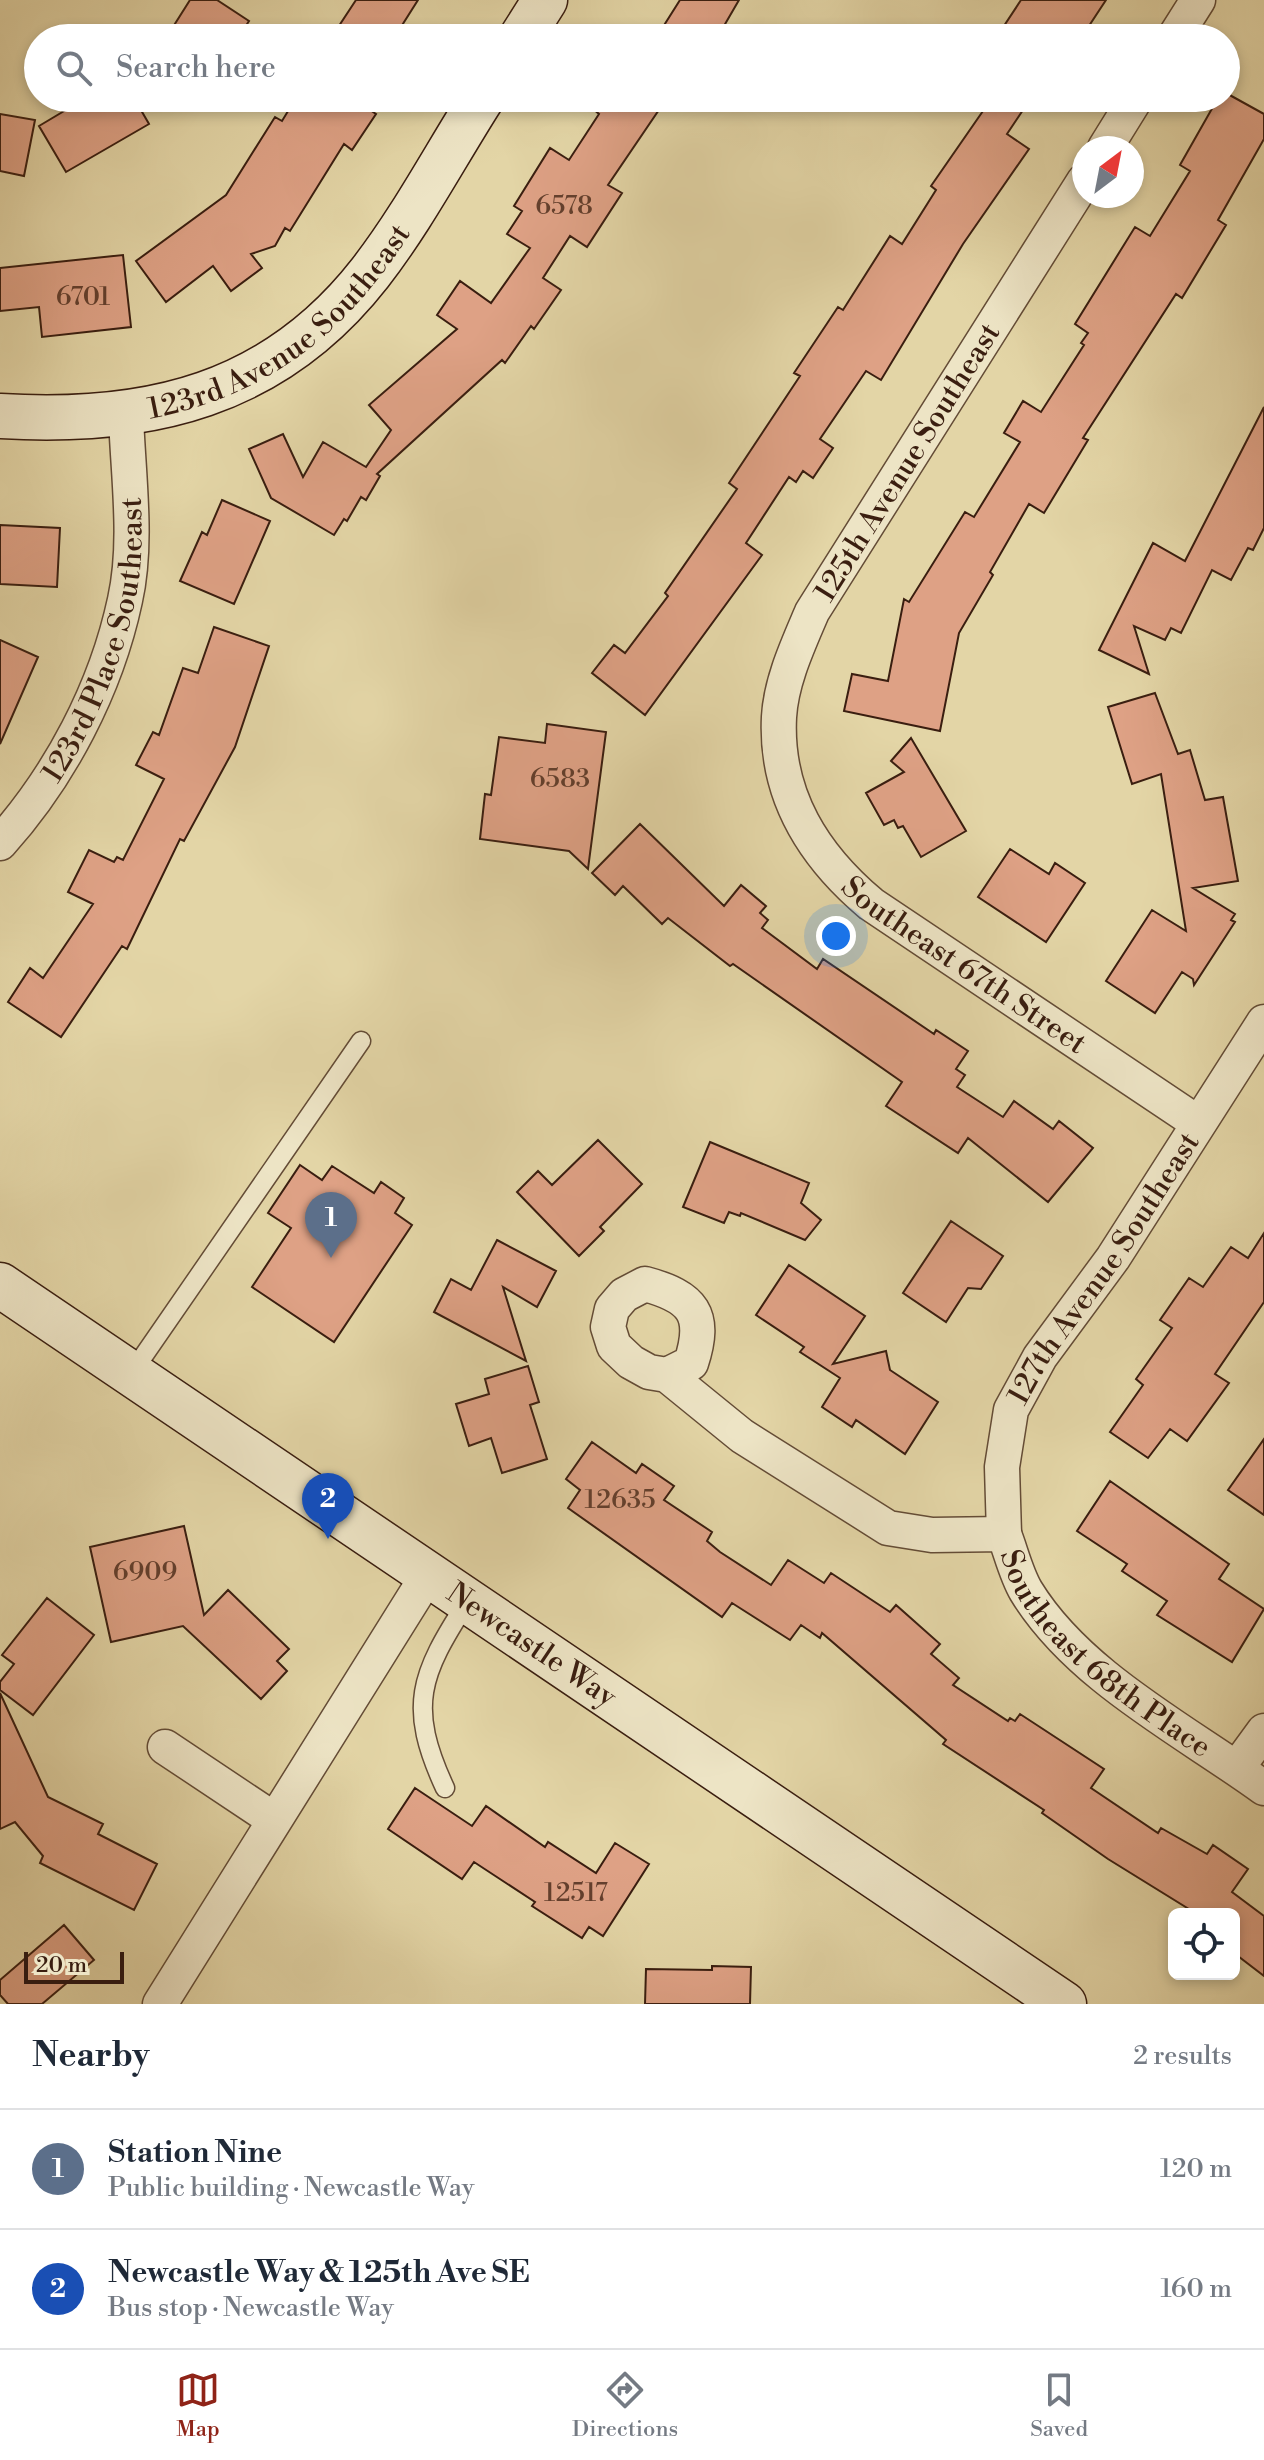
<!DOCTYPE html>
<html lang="en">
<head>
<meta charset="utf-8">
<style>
	body { margin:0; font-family:"Libre Bodoni",serif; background:#f6f6f7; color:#1f2937 }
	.controls { position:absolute; right:24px; bottom:24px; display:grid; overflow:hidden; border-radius:12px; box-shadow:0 4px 12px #0003 }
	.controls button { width:72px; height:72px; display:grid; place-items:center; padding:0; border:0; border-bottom:2px solid #e0e1e3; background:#fff; color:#1f2937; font:40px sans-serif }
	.compass { position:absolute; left:1072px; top:136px; width:72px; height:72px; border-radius:50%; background:#fff; box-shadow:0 4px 12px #0003; rotate:32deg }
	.scale { position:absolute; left:24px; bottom:20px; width:100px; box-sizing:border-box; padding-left:8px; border:4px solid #3a1e10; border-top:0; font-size:22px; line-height:28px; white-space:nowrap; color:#3a1e10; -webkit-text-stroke:6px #ede4c5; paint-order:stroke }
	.you { position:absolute; left:836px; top:936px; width:28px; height:28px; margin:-20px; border:6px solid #fff; border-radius:50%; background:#1a73e8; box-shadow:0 0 0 12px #1a73e833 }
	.badge { display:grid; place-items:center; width:52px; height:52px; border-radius:50%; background:#8f2418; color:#fff; font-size:26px; font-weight:700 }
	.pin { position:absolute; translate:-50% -66px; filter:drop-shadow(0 2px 4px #0008) }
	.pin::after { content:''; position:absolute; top:42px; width:28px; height:24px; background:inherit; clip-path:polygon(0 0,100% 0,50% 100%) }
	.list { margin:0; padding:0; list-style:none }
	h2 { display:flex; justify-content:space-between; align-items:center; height:104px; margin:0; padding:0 32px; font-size:34px }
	h2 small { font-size:26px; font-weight:400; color:#747a83 }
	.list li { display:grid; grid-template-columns:52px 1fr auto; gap:24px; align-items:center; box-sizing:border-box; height:120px; padding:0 32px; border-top:2px solid #e0e1e3 }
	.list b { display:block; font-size:30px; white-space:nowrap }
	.list p { margin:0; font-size:26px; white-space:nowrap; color:#747a83 }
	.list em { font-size:26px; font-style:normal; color:#747a83 }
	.icon { flex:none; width:44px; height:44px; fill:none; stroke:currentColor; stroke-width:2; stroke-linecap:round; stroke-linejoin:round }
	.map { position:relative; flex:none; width:1264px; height:2004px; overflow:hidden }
	.search { position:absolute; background:#fff; box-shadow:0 4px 12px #0003; left:24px; right:24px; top:24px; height:88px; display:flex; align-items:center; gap:20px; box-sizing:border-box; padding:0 28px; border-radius:44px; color:#747a83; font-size:30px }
	.sheet { height:344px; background:#fff }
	nav { display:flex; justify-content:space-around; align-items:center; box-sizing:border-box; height:112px; border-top:2px solid #e0e1e3; background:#fff; font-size:22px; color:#747a83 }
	nav a { display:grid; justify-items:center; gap:4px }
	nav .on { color:#8f2418 }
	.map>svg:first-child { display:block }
</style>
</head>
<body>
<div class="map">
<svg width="1264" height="2004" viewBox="0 0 1264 2004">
	<rect width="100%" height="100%" fill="#e3d5a6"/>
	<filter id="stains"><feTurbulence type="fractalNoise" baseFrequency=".0025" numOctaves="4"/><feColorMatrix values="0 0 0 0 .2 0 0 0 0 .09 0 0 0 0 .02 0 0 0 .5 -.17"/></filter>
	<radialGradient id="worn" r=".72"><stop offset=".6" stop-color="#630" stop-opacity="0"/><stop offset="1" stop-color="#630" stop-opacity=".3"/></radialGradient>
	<path fill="#dea185" stroke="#3a1e10" stroke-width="2" d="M190,0h27l32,21 -11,17h-72z
		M356,0h62l-24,38h-63z
		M680,0h59l-22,38h-61z
		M1021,0h85l-25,38h-85z
		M1226,93l38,21v25l-46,81 8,5 -44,73 -6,-4 -93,144 5,2 -44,73 -15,-9 -39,68 3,3 -34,58 -19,98 -96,-20 8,-37 36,7 16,-82 5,3 56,-90 9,5 46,-75 -16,-9 19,-32 18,11 43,-67 -3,-2 7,-10 -13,-9 60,-97 15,9 40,-65 -10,-6 38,-67h8z
		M86,98h48l15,26 -83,48 -27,-46z
		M296,98h56l24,16 -24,36 -8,-6 -54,87 -5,-3 -10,18 -24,8 11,14 -31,23 -18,-25 -47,36 -30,-41 90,-66 49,-78 7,4z
		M580,98h87l-59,87 14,8 -35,54 -17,-11 -27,42 18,12 -27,39 -3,-3 -26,37 -3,-3 -125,114 3,2 -14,24 -5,-3 -14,24 -3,-2 -10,16 -63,-37 -22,-49 34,-15 20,43 20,-35 43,25 25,-37 -22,-25 88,-76 -20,-14 23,-34 31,22 39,-55 -23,-14 15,-23 -8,-5 36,-58 19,12 30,-46z
		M992,98h39l-24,36 22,15 -66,95 -82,136 -15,-9 -46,68 13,9 -20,30 -10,-7 -7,11 -7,-5 -43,66 16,12 -117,160 -53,-42 22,-28 11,8 43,-57 -3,-3 72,-104 -8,-6 71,-107 -6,-3 44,-66 5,3 47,-74 12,8 34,-54 -5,-4z
		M0,114l35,6 -11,56 -24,-5z
		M123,255l8,72 -89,10 -3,-30 -39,4v-43z
		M1264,407v121l-11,22 -5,-2 -17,32 -19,-10 -31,63 -10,-5 -6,12 -31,-14 15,48 -50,-24 54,-107 32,18z
		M222,500l48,21 -36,83 -54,-23 22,-49 5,3z
		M0,525l60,3 -3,59 -57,-3z
		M214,627l55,19 -34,101 -51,94 -4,-2 -53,110 -5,-3 -61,91 -53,-35 22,-34 13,10 50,-74 -25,-12 21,-42 25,12 3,-5 6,3 41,-81 -28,-14 17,-33 6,3 24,-67 15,5z
		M0,640l38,17 -38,87z
		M1155,693l23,61 12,-4 15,50 18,-3 15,84 -45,7 42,26 -4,6 4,2 -41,63 -1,-6 -11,-7 -27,41 -49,-32 46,-71 34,21 -25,-157 -29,10 -24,-77z
		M547,724l59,8 -18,137 -19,-18 -89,-12 5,-45 6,1 8,-58 46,6z
		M911,738l55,93 -45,26 -18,-31 -5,2 -4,-8 -10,5 -18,-32 38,-21 -13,-11z
		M640,824l84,82 17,-21 25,21 -6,7 8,7 -6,8 55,41 6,-10 111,75 2,-4 32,21 -12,18 9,6 -8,12 46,30 11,-16 39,28 6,-8 34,27 -45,54 -80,-64 -10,15 -72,-47 16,-24 -169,-118 -3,2 -62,-48 -6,6 -39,-38 -8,9 -23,-22z
		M1010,849l39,25 6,-11 30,20 -39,59 -68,-45z
		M598,1140l44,44 -42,43 4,4 -25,25 -62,-64 21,-21 14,14z
		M710,1142l99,41 -8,20 20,17 -16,20 -64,-27 -1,3 -11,-4 -5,11 -41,-16z
		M300,1165l22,15 10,-14 42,27 7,-11 23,16 -9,15 17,12 -78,117 -82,-55 39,-59 -23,-15z
		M951,1221l52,35 -22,33 -13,-1 -22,34 -43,-29z
		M1264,1233v69l-49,72 14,9 -42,58 -17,-12 -22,29 -38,-26 33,-47 -7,-6 36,-51 -12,-8 29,-42 14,9 28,-40 17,11z
		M497,1240l59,31 -19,36 -34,-20 23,74 -92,-49 17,-33 20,11z
		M789,1265l76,51 -32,48 53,-13 4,19 48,32 -33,52 -49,-34 -4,7 -30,-20 18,-29 -40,-26 4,-5 -48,-32z
		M528,1366l11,36 -9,3 17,54 -45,14 -11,-35 -22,8 -13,-42 33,-10 -4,-15z
		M1264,1439v76l-36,-25z
		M592,1442l44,31 6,-9 32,22 -10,14 48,32 -5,9 13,11 51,33 17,-25 36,23 7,-10 59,39 6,-7 44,39 -9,10 28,24 -6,7 55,36 2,-3 5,3 5,-7 84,55 -13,19 67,45 3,-5 46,26 6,-9 35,24 -16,23 32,24v60l-30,-23v-39h-37l-89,-55 -66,-46 2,-3 -101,-66 3,-4 -124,-107 -2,5 -19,-13 -11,15 -58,-37 -10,14 -154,-109 12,-18 -14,-11z
		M1110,1481l119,83 -10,15 45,30 -32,53 -75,-47 10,-14 -45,-30 5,-7 -50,-33z
		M184,1526l20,89 24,-25 61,59 -12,12 10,10 -26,28 -78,-73 -72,16 -21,-95z
		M47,1598l47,37 -61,80 -33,-25v-8l14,-18 -12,-9z
		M0,1693l48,104 55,27 -5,10 59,30 -23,46 -94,-47 3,-7 -28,-34 -15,7z
		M415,1788l57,38 14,-20 59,41 3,-5 48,31 19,-30 34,21 -46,72 -14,-9 -7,11 -50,-32 3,-4 -61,-40 -12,17 -74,-50z
		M64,1925l30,35 -52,44h-34l-8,-9v-15z
		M712,1966l39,1 -1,37h-105l1,-35 66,1z"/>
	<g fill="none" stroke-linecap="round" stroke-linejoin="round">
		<g stroke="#644c36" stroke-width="21">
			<path id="lane" d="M131,1374l230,-333
				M445,1788c-38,-82 -25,-113 22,-186"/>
		</g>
		<g stroke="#644c36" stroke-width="37">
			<g id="street">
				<path d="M1174,38l24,-38"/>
				<path d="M1105,148l31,-50"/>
				<path id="s1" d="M1084,181l-272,431c-14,33 -31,69 -33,105 -4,79 35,139 92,187l327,219"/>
				<path id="s2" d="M0,843c60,-67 106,-154 125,-243 13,-58 3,-125 1,-184"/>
				<path id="s3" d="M667,1375l24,-12c16,-49 2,-66 -46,-79l-21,11 -12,14 -4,18 6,19 17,16 18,10 18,3 75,61 146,92 44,7 72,-1c7,18 12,40 22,57 52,85 158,139 238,197"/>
				<path id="s4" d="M1004,1534l-2,-67 9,-57 29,-53 73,-99 151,-236"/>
				<path d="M165,1747l108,72"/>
				<path d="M1237,1768l27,-37"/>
				<path d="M160,2004l268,-429"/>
			</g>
		</g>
		<g stroke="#3a1e10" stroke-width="47">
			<g id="secondary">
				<path d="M521,38l24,-38"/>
				<path id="s5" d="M0,416c148,9 274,-20 370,-143 42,-54 75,-117 112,-175"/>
				<path id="s6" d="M0,1285l1064,719"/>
			</g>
		</g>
		<use href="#lane" stroke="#ede4c5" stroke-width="18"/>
		<use href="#street" stroke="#ede4c5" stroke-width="34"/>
		<use href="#secondary" stroke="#ede4c5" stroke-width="44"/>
	</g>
	<g text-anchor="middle" stroke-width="7" stroke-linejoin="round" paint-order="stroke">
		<g font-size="26" fill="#633f2d">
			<text x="564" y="214">6578</text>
			<text x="83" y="305">6701</text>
			<text x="560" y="787">6583</text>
			<text x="620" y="1508">12635</text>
			<text x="145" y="1580">6909</text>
			<text x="576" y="1901">12517</text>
		</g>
		<g font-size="30" fill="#3a1e10" stroke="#ede4c5">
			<text dy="10" stroke="none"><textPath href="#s5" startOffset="310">123rd Avenue Southeast</textPath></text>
			<text transform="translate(907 462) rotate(-58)" y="10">125th Avenue Southeast</text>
			<text dy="10" stroke="none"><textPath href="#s2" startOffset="230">123rd Place Southeast</textPath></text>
			<text dy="10" stroke="none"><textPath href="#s1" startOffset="948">Southeast 67th Street</textPath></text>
			<text dy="10" stroke="none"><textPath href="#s4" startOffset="294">127th Avenue Southeast</textPath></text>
			<text dy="10" stroke="none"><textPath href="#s6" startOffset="642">Newcastle Way</textPath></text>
			<text dy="10" stroke="none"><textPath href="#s3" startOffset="826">Southeast 68th Place</textPath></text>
		</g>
	</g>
	<rect width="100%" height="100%" filter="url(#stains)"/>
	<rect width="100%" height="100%" fill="url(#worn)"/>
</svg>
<div class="controls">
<button><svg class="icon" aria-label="locate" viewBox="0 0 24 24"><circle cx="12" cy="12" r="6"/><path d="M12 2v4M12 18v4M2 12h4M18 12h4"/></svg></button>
</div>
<svg class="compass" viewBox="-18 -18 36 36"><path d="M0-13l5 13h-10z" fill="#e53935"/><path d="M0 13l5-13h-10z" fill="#747a83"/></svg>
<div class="scale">20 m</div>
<div class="you"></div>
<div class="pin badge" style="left:331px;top:1258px;background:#5c6f8a">1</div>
<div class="pin badge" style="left:328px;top:1539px;background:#1a4fb4">2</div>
<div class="search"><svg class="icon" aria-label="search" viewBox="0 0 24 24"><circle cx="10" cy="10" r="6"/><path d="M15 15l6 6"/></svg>Search here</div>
</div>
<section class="sheet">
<h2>Nearby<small>2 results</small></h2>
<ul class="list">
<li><span class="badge" style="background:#5c6f8a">1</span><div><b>Station Nine</b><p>Public building · Newcastle Way</p></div><em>120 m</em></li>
<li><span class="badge" style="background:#1a4fb4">2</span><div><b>Newcastle Way &amp; 125th Ave SE</b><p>Bus stop · Newcastle Way</p></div><em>160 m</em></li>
</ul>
</section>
<nav>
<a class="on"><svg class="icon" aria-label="map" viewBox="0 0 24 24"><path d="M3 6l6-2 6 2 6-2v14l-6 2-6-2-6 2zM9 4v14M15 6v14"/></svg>Map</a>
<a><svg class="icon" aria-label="directions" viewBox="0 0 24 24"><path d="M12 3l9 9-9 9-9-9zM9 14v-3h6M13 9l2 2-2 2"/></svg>Directions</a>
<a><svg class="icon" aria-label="saved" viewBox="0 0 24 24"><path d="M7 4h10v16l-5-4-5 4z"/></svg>Saved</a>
</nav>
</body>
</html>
